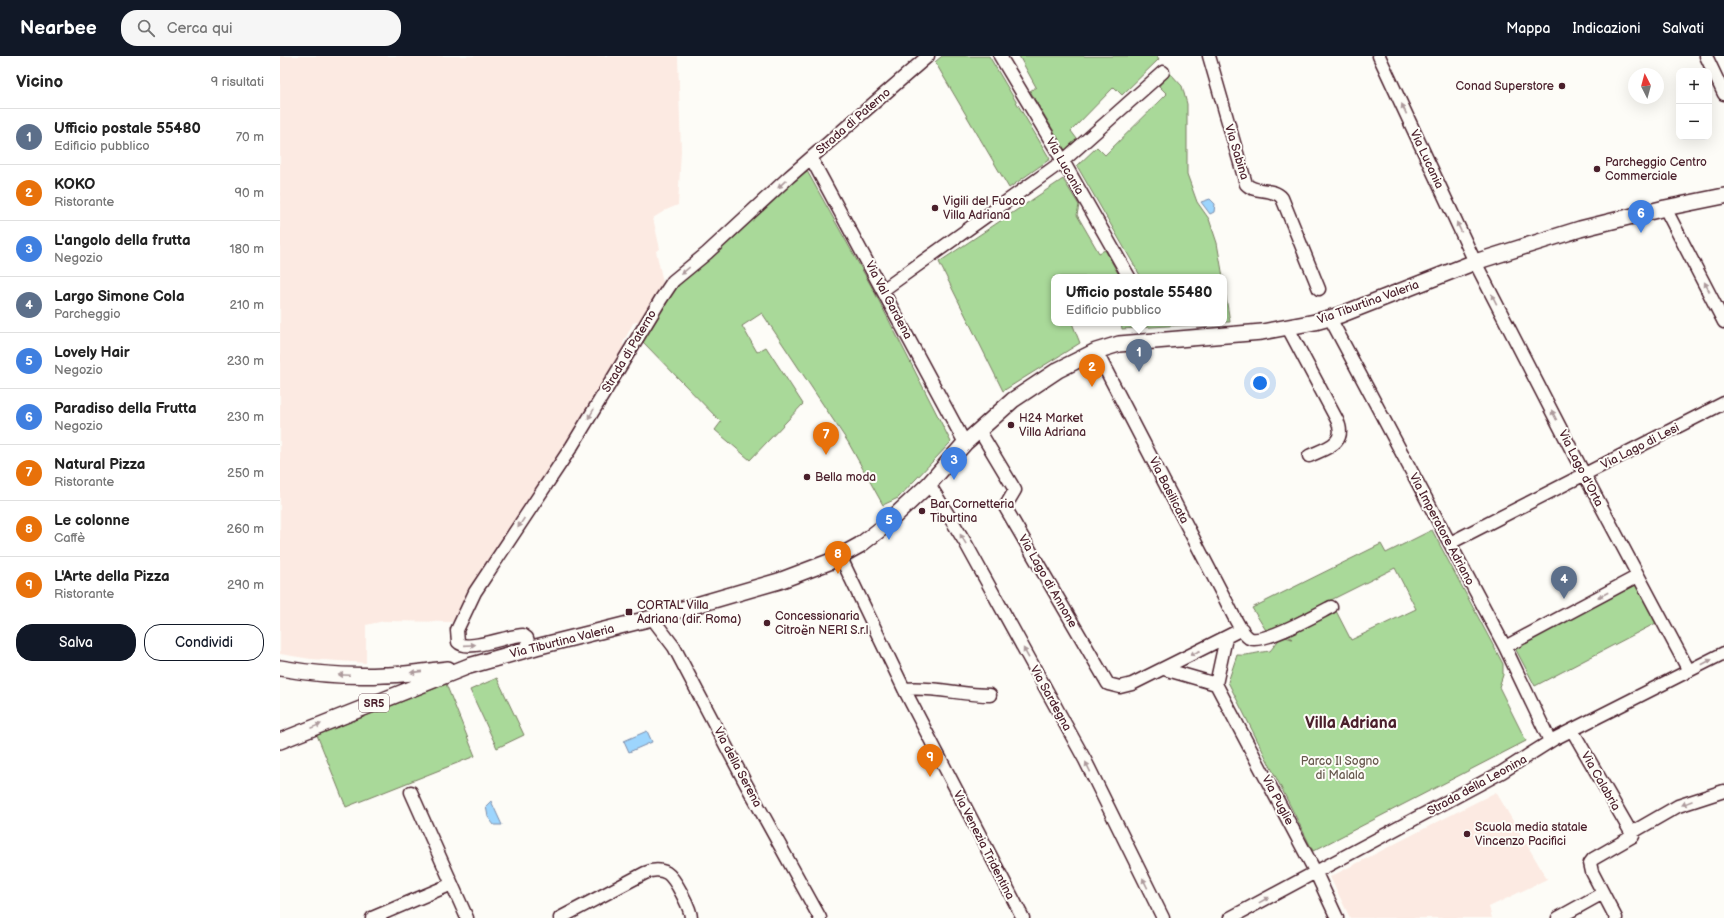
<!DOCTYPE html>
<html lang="it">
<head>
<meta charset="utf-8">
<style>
	body { margin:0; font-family:"Balsamiq Sans",sans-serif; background:#f6f6f6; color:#222 }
	.controls { position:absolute; right:12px; top:12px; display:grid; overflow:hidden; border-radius:8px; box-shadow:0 4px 16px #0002 }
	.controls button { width:36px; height:36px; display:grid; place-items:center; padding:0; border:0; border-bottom:1px solid #e0e0e0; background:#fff; color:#222; font:20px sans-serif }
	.compass { position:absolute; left:1348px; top:12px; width:36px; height:36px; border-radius:50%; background:#fff; box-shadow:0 4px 16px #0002; rotate:354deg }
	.you { position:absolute; left:980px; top:327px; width:14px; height:14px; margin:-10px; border:3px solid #fff; border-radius:50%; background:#1a73e8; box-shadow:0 0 0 6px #1a73e833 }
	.badge { display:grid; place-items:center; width:26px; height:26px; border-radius:50%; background:#111827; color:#fff; font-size:13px; font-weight:700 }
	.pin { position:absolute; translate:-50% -33px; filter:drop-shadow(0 1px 2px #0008) }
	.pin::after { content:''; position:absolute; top:21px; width:14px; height:12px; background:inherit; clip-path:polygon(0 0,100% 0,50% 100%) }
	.popup { position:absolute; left:771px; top:218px; width:176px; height:52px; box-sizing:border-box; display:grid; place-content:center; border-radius:8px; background:#fff; filter:drop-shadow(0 1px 3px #0005); font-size:13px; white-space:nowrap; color:#767676 }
	.popup b { font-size:15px; color:#222 }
	.popup::after { content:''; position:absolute; left:50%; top:100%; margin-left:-8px; border:8px solid transparent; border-top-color:#fff }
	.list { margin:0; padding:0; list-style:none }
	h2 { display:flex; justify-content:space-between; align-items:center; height:52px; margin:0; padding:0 16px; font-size:17px }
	h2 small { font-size:13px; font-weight:400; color:#767676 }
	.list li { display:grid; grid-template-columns:26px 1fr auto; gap:12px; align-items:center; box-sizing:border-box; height:56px; padding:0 16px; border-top:1px solid #e0e0e0 }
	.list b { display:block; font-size:15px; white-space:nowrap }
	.list p { margin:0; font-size:13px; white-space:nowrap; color:#767676 }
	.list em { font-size:13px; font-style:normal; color:#767676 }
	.actions { display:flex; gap:8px; padding:12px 16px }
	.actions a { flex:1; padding:9px 0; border:1px solid #111827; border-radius:16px; text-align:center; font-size:14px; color:#111827 }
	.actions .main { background:#111827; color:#fff }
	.icon { flex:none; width:22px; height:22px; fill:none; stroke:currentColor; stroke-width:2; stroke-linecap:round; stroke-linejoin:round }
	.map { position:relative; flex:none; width:1444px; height:862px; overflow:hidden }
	header { display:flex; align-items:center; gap:24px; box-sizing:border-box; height:56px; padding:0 20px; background:#111827; color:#fff }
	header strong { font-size:19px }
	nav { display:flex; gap:22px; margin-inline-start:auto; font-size:14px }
	.search { width:280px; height:36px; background:#f6f6f6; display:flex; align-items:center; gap:10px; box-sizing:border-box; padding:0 14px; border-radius:16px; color:#767676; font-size:15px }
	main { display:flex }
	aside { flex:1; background:#fff }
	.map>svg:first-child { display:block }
</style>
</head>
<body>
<header>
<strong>Nearbee</strong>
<div class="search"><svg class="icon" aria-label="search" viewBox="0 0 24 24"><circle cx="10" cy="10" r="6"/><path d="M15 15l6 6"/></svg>Cerca qui</div>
<nav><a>Mappa</a><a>Indicazioni</a><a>Salvati</a></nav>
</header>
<main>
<aside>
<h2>Vicino<small>9 risultati</small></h2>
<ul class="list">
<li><span class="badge" style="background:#5c6f8a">1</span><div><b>Ufficio postale 55480</b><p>Edificio pubblico</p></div><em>70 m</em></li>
<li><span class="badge" style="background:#e8710a">2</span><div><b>KOKO</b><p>Ristorante</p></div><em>90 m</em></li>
<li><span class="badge" style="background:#3f7fe0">3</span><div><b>L'angolo della frutta</b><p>Negozio</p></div><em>180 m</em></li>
<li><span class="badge" style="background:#5c6f8a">4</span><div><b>Largo Simone Cola</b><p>Parcheggio</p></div><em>210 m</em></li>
<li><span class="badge" style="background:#3f7fe0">5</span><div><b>Lovely Hair</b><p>Negozio</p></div><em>230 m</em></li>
<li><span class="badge" style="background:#3f7fe0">6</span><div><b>Paradiso della Frutta</b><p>Negozio</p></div><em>230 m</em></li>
<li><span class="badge" style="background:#e8710a">7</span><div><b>Natural Pizza</b><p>Ristorante</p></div><em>250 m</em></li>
<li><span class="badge" style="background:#e8710a">8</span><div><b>Le colonne</b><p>Caffè</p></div><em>260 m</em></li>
<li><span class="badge" style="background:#e8710a">9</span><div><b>L'Arte della Pizza</b><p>Ristorante</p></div><em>290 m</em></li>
</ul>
<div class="actions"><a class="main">Salva</a><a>Condividi</a></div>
</aside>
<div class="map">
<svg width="1444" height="862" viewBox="0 0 1444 862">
	<rect width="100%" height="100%" fill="#fdfcf7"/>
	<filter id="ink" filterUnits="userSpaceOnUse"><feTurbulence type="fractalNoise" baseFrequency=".025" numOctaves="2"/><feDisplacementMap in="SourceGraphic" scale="8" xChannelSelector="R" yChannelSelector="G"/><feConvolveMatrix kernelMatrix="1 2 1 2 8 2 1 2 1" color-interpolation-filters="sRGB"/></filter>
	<g filter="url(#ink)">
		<path fill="#fceae2" d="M0,0h398l3,95 -3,54 -12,5 -13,8 7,31 -4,2 7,31 -23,39 -7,2 -10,20 1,4 -50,86 -107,161 -8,19 -7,9 -68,-1 -18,4v38l-55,-4 -31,-5z
			M1216,736l51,87 -58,28 3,11h-142l-20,-41z"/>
		<path fill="#a9d999" stroke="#7a7c62" d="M662,0h47l61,103 -41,29 -74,-126z
			M739,0h138l2,3 -37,36 -8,-8 -43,44 6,8 -12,11 -35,-59 6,-4z
			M890,17l12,13 5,18v70l10,28 12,17 8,24 6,34h-82l-64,-111 20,-19 8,8 62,-61 -8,-8z
			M527,115l67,120 77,151 -53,56 -15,7 -35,-63 -86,-129 -20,13 15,26 9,-5 37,57 -53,56 -35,-30 6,-8 -78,-80 31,-53 63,-54 59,-58z
			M783,123l16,26 -2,10 22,38 6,-3 15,27h-66v46h18l8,20 -77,48 -64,-129z
			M944,229l6,37h-6z
			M841,267h92l-91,6z
			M1152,474l71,134v11l-4,12 27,54 -213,110 -85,-169 9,-27c12,1 21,-3 33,-4l12,-15 10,3 -8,-6 51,-24 16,31 65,-31 -21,-41 -128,64 -15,-24 129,-64 5,9z
			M1356,529l20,38 -121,63 -20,-38z
			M217,622l27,57 -27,13 -27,-58z
			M166,628l29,72 -129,51 -29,-72z"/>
		<path fill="#9dd5fd" stroke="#7c8ca9" d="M930,143l5,5 -1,8 -4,2 -9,-12z
			M367,675l5,11 -23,10 -5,-11z
			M211,745l11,24h-8l-6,-8 -2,-11z"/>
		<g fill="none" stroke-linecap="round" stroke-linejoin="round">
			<g stroke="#4a1f2b" stroke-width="15">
				<path id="minor" d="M720,0l63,105 66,116
					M929,0l37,128c9,10 27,3 36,14l37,91
					M1099,0l96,206 109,212 105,197
					M1426,0l18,38
					M531,102l154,285
					M1385,152l59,114
					M603,234l180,-129 100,-89
					M1050,262l175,329 45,94
					M1008,272l49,92c11,24 -11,28 -28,36
					M816,295l130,250c5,9 14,31 23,37 14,7 68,-24 82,-31
					M699,374l36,60 -10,17 103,177 12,3 12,-3 110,-55
					M649,428l36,58 120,218 78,158
					M1170,487l274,-140
					M560,500l64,133 119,229
					M372,562l22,29 72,137 74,134
					M1225,591l133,-71
					M250,593l-3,-11 -4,-3c-15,0 -55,18 -65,7l-1,-12 18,-38 97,-146 89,-147 12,-18 34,-28 82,-76 139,-121
					M884,613l52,15
					M936,628l100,189 21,45
					M936,628l10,-46
					M624,633c29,-3 57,6 86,6
					M1292,674l61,106 -40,23 -3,4 2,9 24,46
					M131,736l56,126
					M1351,777l47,-27 46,-15
					M92,862l80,-34
					M280,862l85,-45c7,-3 15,-4 22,0 8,5 24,36 24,45
					M950,862l272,-146 52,-33 170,-86
					M1278,862l45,-25"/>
			</g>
			<g stroke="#4a1f2b" stroke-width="18">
				<path id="major" d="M0,612c34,6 69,9 104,7 21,0 43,-4 64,-6
					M0,685l189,-75 67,-19 116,-29 127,-37 50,-19 31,-17 22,-17 47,-44 36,-41 48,-43 45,-30 38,-19 23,-7 143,-12 53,-10 25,-7 135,-53 105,-33 85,-21 59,-12"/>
			</g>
			<use href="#minor" stroke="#fdfcf7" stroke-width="12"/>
			<use href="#major" stroke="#fdfcf7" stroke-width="15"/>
		</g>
		<defs><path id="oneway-solid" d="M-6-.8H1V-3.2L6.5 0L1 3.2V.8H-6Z"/></defs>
		<g fill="#ac999b">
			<use href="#oneway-solid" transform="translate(1124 53) rotate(-115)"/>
			<use href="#oneway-solid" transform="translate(502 128) rotate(137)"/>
			<use href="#oneway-solid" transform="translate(1179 171) rotate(-116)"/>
			<use href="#oneway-solid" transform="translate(405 215) rotate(141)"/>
			<use href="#oneway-solid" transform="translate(1427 231) rotate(-118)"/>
			<use href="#oneway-solid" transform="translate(1214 243) rotate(-117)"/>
			<use href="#oneway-solid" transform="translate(311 358) rotate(121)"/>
			<use href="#oneway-solid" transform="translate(1274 359) rotate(-117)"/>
			<use href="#oneway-solid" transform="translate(241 467) rotate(124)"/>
			<use href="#oneway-solid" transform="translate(683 483) rotate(-121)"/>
			<use href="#oneway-solid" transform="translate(1323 539) rotate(152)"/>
			<use href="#oneway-solid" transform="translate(190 589) rotate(-4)"/>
			<use href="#oneway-solid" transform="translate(746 597) rotate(-119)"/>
			<use href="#oneway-solid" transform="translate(915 597) rotate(154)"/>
			<use href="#oneway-solid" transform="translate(1427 606) rotate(-28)"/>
			<use href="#oneway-solid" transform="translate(136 616) rotate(174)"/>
			<use href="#oneway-solid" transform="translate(64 619) rotate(-178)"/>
			<use href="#oneway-solid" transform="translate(36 670) rotate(-22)"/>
			<use href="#oneway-solid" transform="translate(808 711) rotate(-116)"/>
			<use href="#oneway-solid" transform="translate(1407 747) rotate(158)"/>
			<use href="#oneway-solid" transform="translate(865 827) rotate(-116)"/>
			<use href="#oneway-solid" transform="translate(984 844) rotate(-29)"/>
		</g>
	</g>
	<g fill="#4a1f2b" stroke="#fdfcf7" stroke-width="1.5">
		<circle cx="1282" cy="30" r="4"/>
		<circle cx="1317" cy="113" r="4"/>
		<circle cx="655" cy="152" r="4"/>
		<circle cx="731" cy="369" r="4"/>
		<circle cx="527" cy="421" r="4"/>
		<circle cx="642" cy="455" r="4"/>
		<rect x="345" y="552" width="8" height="8" rx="2"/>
		<circle cx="487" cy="567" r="4"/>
		<circle cx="1187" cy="778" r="4"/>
	</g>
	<g text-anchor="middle" stroke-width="4" stroke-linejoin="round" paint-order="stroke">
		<rect fill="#fdfcf7" stroke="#806168" stroke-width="1" x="79" y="638" width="30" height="18" rx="3"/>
		<g font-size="11" font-weight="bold" fill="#4a1f2b">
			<text x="94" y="651">SR5</text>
		</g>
		<g font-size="12" fill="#4a1f2b" stroke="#fdfcf7" text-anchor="start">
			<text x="1274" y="34" text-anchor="end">Conad Superstore</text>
			<text x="1325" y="110">Parcheggio Centro<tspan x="1325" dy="14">Commerciale</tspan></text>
			<text x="663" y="149">Vigili del Fuoco<tspan x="663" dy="14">Villa Adriana</tspan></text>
			<text x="739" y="366">H24 Market<tspan x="739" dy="14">Villa Adriana</tspan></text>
			<text x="535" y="425">Bella moda</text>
			<text x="650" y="452">Bar Cornetteria<tspan x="650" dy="14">Tiburtina</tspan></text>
			<text x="357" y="553">CORTAL Villa<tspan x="357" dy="14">Adriana (dir. Roma)</tspan></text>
			<text x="495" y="564">Concessionaria<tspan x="495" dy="14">Citroën NERI S.r.l</tspan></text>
			<text x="1195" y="775">Scuola media statale<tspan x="1195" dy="14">Vincenzo Pacifici</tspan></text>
		</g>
		<g font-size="12" fill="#4a1f2b" stroke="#fdfcf7">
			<text transform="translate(573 65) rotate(-41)" y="4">Strada di Paterno</text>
			<text transform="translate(957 96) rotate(73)" y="4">Via Sabina</text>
			<text transform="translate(1147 103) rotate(65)" y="4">Via Lucania</text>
			<text transform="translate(785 110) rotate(60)" y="4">Via Lucania</text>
			<text transform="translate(609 244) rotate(62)" y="4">Via Val Gardena</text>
			<text transform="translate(1088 246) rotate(-20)" y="4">Via Tiburtina Valeria</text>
			<text transform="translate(349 295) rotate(-59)" y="4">Strada di Paterno</text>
			<text transform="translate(1360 390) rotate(-27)" y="4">Via Lago di Lesi</text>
			<text transform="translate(1301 412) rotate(63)" y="4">Via Lago d'Orta</text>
			<text transform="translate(889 434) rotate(63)" y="4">Via Basilicata</text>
			<text transform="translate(1162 473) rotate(62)" y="4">Via Imperatore Adriano</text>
			<text transform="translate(768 525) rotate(60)" y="4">Via Lago di Annone</text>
			<text transform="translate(282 585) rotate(-14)" y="4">Via Tiburtina Valeria</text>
			<text transform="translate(771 642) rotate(61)" y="4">Via Sardegna</text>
			<text transform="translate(458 711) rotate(62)" y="4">Via della Serena</text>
			<text transform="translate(1321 725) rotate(60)" y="4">Via Calabria</text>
			<text transform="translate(1197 729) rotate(-29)" y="4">Strada della Leonina</text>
			<text transform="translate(998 744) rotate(62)" y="4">Via Puglie</text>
			<text transform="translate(704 789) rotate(63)" y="4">Via Venezia Tridentina</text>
		</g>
		<g font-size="12" fill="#66574c" stroke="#fdfcf7">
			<text x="1060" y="709">Parco Il Sogno<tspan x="1060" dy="14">di Malala</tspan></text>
		</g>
		<g font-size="16" font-weight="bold" fill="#4a1f2b" stroke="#fdfcf7">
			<text x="1071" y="672">Villa Adriana</text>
		</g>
	</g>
</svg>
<div class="controls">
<button>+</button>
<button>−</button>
</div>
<svg class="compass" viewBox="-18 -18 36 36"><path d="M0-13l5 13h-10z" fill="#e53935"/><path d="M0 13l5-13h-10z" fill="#767676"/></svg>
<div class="you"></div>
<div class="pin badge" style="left:859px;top:316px;background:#5c6f8a">1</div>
<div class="popup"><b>Ufficio postale 55480</b>Edificio pubblico</div>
<div class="pin badge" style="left:812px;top:331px;background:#e8710a">2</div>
<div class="pin badge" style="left:674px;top:424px;background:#3f7fe0">3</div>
<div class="pin badge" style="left:1284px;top:543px;background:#5c6f8a">4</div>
<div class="pin badge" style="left:609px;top:484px;background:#3f7fe0">5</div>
<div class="pin badge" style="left:1361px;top:177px;background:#3f7fe0">6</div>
<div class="pin badge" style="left:546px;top:399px;background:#e8710a">7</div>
<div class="pin badge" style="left:558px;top:518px;background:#e8710a">8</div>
<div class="pin badge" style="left:650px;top:721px;background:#e8710a">9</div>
</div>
</main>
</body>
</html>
